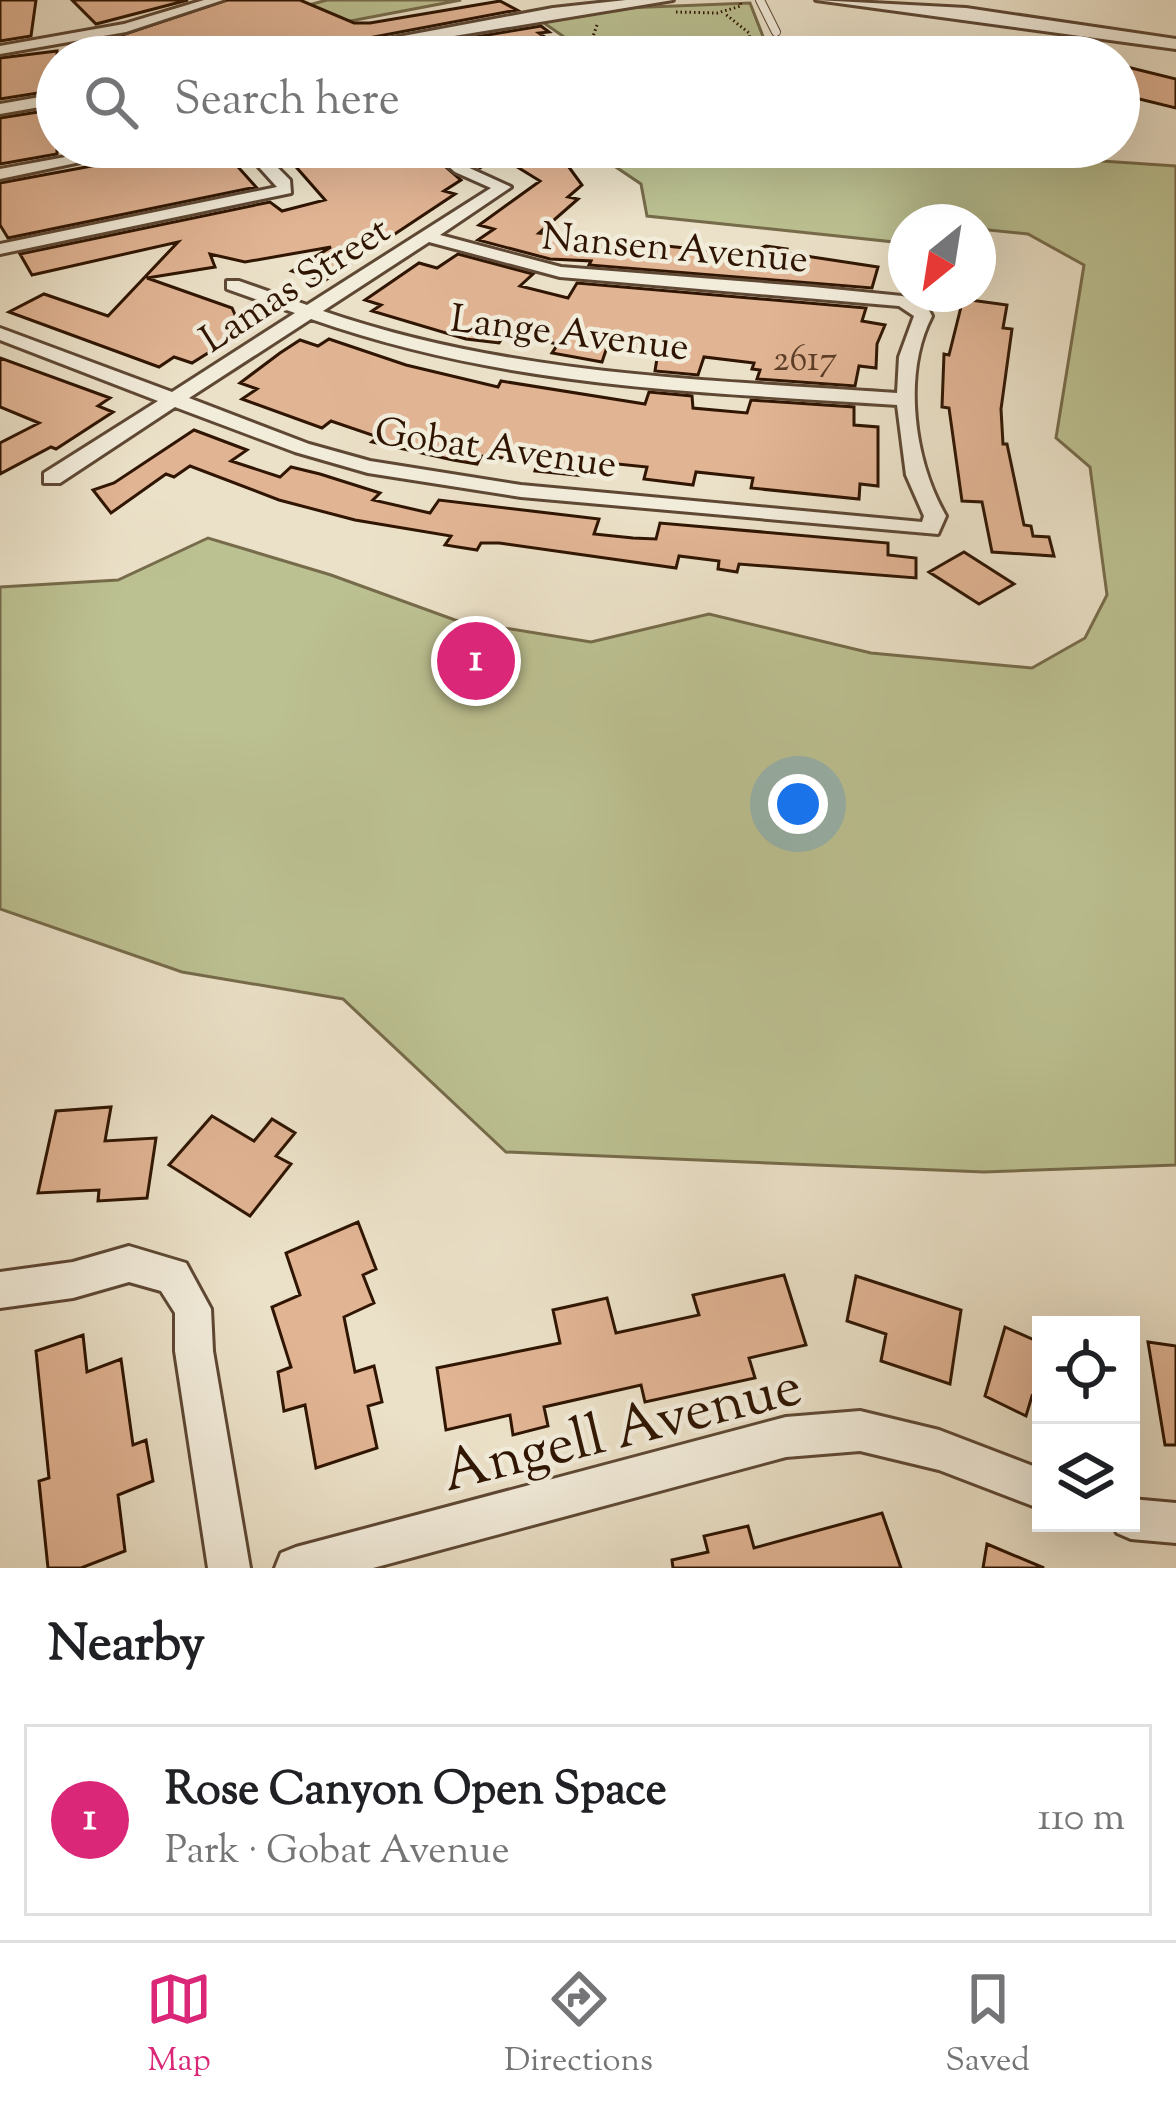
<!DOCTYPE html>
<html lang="en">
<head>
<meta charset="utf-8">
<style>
	body { margin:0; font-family:"Sorts Mill Goudy",serif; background:#f6f6f6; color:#202124 }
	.controls { position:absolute; right:36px; bottom:36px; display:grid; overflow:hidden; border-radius:0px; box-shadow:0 12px 48px #0002 }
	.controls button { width:108px; height:108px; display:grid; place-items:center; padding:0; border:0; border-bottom:3px solid #e0e0e0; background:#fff; color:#202124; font:60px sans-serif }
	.compass { position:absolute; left:888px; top:204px; width:108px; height:108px; border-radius:50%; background:#fff; box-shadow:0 12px 48px #0002; rotate:210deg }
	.you { position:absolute; left:798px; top:804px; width:42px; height:42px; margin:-30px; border:9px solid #fff; border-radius:50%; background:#1a73e8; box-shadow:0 0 0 18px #1a73e833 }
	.badge { display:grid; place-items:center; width:78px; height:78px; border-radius:50%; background:#db2777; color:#fff; font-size:39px; font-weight:700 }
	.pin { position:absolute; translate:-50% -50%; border:6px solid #fff; box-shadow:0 3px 12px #0006 }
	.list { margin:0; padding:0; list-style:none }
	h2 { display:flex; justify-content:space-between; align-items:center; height:156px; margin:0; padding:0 48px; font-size:51px }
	h2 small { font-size:39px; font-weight:400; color:#757577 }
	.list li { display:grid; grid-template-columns:78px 1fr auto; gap:36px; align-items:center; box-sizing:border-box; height:192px; margin:0 24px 24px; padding:0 24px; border:3px solid #e0e0e0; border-radius:0px }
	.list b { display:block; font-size:45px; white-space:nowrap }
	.list p { margin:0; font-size:39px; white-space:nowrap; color:#757577 }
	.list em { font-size:39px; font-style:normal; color:#757577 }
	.icon { flex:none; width:66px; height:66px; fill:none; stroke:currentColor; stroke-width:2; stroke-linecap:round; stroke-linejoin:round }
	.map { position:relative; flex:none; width:1176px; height:1568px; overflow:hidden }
	.search { position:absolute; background:#fff; box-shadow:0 12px 48px #0002; left:36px; right:36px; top:36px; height:132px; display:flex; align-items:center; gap:30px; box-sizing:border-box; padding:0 42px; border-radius:66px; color:#757577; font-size:45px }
	.sheet { height:372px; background:#fff }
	nav { display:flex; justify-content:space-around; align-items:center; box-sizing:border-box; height:168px; border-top:3px solid #e0e0e0; background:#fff; font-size:33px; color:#757577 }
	nav a { display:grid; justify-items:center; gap:6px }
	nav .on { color:#db2777 }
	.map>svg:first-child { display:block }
</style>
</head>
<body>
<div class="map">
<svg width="1176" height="1568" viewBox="0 0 1176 1568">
	<rect width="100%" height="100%" fill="#ebe1c8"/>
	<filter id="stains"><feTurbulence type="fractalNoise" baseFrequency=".00167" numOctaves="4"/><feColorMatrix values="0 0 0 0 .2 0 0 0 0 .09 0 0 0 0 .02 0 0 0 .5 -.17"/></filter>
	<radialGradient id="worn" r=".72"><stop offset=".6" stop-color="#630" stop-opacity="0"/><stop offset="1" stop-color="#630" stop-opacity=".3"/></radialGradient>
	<path fill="#bcc192" stroke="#766b4a" stroke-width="3" d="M327,0h134l-300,57 -34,-2z
		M750,3l21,54h-178l-52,-36 83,-13z
		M586,147h305l285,19v999l-192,7 -478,-20 -163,-153 -161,-27 -182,-63v-322l118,-7 90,-42 123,37 124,45 136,22 118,-28 162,39 161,15 53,-30 22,-43 -17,-128 -34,-29 28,-173 -56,-31 -50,-5v-7h-72l-2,21 -257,-27 -6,-32z"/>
	<path fill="#e1b494" stroke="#2f1502" stroke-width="3" d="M0,0h36l-5,36 -31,5z
		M72,0h116l-92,24z
		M227,0h73l54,23h16l130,-22 17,9 -212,40 -1,-4 -65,11h-57l-13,-15 -47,9 -12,-12z
		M541,26l8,6 -10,1 35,24h-93l-12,-9 -44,9h-70z
		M57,51v39l-57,9v-41z
		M1119,65l57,14v29l-57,-14z
		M57,109v45l-57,10v-46z
		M194,147l27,1 35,39 -248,51 -8,-13v-42z
		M297,147h126l38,33 -17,11 11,3 -131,87 -32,-10 39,-24 -86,15 -35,-8 5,13 -68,11 85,30 5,11 17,5 -62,39 -18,-6 -15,10 -150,-55 35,-18 64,22 70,-74 -146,33 -12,-21 250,-52 12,9 43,-11 -35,-40 18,-5z
		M451,147h61l-32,21z
		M563,159l19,26 -14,12 10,2 -39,34 205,21 22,-8 21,3 -1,4 92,14 -6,21 -283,-23 2,-4 -41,-2 -72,-19 16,-11 -15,-4 61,-44 -26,-16z
		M458,254l75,20 -13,12 48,12 9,-15 289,25 -4,13 23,4 -8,19 -1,24 -17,-2 -4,20 -98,-7 3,-9 -8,-1 2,-6 -50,-6 -6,18 -43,-4 3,-19 -51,-5 -5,15 -50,-9 6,-9 -53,-10 -6,9 -33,-4 -94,-28 9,-6 -16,-5 54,-37 18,5z
		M963,299l44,6 -4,23 9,1 -11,80 2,35h4l17,81 7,1 2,10 16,1 5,19 -62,-4 -10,-50 -20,-1 -13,-93 -7,-1 2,-53 5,1z
		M329,339l77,26 92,22 3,-6 144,23 4,-12 43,4 1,12 54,5 4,-13 103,7v18l24,2v59l-18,-2 -1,15 -108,-11 2,-10 -57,-6 -3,13 -49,-6 3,-12 -58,-6 -5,15 -49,-5 3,-10 -57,-5 -4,8 -24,-4 -81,-18 6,-5 -47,-16 -9,7 -80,-29 15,-10 -17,-6 40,-30 20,-13 18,6z
		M0,358l110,40 -12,8 15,6 -57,37 -5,-2 -51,27v-31l39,-20 -39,-16z
		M194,430l53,20 -16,11 49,16 11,-10 29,7 60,19 -7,7 57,13 9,-13 160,19 -5,15 39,4 23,1 4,-16 228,20v12l28,3v20l-177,-14 -2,8 -19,-3 1,-8 -40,-5 -3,12 -177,-25h-18l-4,7 -32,-5 6,-9 -96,-16 -76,-20 -89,-34 -16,11 -8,-3 -55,39 -18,-23 21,-7z
		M964,552l50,32 -35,20 -50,-32z
		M111,1107l-6,34 51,-3 -9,60 -49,3 1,-11 -61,3 18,-82z
		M212,1116l42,25 18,-22 23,14 -19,23 15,8 -41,52 -81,-51z
		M358,1222l18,47 -13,6 11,28 -30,14 11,55 19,-6 8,36 -14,4 9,42 -61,20 -11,-63 -21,6 -6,-39 13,-5 -19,-60 28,-12 -14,-42z
		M784,1275l22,70 -57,13 6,20 -110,24 -4,-17 -97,22 4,19 -35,9 -3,-20 -64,15 -9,-62 123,-25 -7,-33 54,-12 9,35 83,-18 -6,-20z
		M856,1276l105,34 -11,74 -69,-23 5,-27 -39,-13z
		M1005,1327l36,16v58l-9,-5 -6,20 -41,-20z
		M83,1335l4,37 34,-13 12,86 13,-5 7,41 -35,14 7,56 -44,17h-33l-9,-87 10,-3 -13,-127z
		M1148,1342l28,4v99h-11z
		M882,1513l19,55h-228l-1,-8 36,-8 -4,-16 44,-10 6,22z
		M987,1544l57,24h-61z"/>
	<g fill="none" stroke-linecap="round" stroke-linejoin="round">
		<g stroke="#5e4834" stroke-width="10">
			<path id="service" d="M760,0l16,32"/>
		</g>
		<g stroke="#5e4834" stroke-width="6">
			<path id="minor" d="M204,0h19l-97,32 -126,22v-8l124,-22z
				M120,147h32l-152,32v-10z
				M241,147h16l33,33 1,13 -291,61v-10l277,-57z
				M427,147h17l21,19 46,21 -71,48 121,32 252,20 89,9 23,7 7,13c-30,58 -18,145 14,200l-8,18 -417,-37 -153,-24 -73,-21 -120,-45 -115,76h-16v-10l114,-72 -158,-61v-12l172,64 123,-79 -68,-24v-8h12l68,24 184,-117 -36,-16zM429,242l131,35 339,29 15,10 -15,41 -2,36c-198,-14 -384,-17 -574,-82zM311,319c197,69 381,72 586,86l9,70 18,41 -2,6 -401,-37 -151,-24 -61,-17 -120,-46z
				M129,1246l57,17 25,46 2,42 37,217h-42l-33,-217v-38l-14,-22 -32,-9 -56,16 -73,10v-36l73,-10z
				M860,1411l79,19 102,39v40l-102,-39 -79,-19 -74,6 -413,111h-98l6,-15 15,-6 490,-130z
				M1131,1499l45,4v40l-45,-4 -14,-6 -5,-10h19z"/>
		</g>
		<g stroke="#5e4834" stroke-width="6">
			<path id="tertiary" d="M626,0h47l-346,57h-36l262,-49z
				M816,0l150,8 210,31v10z
				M57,94v10l-57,10v-10z"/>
		</g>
		<path stroke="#2f1502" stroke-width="3" stroke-dasharray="1.5 3" stroke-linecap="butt" d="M676,12l41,1 24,-7 -1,-6
			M597,25l-5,14 23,18
			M694,57l16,-9 34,2 6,-8 -1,-9 -25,-20"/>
		<use href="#service" stroke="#f2ecdb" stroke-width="8"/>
		<use href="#minor" fill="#f2ecdb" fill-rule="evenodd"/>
		<use href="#tertiary" fill="#f2ecdb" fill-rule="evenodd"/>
	</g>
	<g text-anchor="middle" stroke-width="9" stroke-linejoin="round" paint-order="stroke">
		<g font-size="36" fill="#5c3d26">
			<text x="805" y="370">2617</text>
		</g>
		<g font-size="39" fill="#2f1502" stroke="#f2ecdb">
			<text transform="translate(675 246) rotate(5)" y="14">Nansen Avenue</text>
			<text transform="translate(294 283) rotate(-33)" y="14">Lamas Street</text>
			<text transform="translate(570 331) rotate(7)" y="14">Lange Avenue</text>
			<text transform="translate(496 446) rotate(8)" y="14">Gobat Avenue</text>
		</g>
		<g font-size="57" fill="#2f1502" stroke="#f2ecdb">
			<text transform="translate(621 1427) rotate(-14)" y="20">Angell Avenue</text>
		</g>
	</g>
	<rect width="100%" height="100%" filter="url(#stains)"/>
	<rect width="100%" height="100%" fill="url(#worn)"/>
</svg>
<div class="controls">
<button><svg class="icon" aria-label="locate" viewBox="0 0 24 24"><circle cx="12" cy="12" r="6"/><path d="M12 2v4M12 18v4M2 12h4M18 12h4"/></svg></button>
<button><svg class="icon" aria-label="layers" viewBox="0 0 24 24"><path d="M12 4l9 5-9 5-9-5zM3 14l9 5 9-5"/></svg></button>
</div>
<svg class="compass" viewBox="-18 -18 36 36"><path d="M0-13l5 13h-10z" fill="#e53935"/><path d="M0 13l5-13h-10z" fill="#757577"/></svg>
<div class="you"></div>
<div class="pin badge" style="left:476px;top:661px">1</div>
<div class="search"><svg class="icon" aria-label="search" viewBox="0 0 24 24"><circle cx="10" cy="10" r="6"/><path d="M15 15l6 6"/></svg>Search here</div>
</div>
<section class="sheet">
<h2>Nearby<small></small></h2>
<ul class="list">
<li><span class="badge">1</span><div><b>Rose Canyon Open Space</b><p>Park · Gobat Avenue</p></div><em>110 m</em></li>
</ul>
</section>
<nav>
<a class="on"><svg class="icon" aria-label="map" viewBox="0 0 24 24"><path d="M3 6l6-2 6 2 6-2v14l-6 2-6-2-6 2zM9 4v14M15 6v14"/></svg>Map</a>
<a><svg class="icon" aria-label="directions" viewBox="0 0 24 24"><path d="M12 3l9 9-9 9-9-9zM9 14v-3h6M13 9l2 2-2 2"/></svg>Directions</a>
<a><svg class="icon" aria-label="saved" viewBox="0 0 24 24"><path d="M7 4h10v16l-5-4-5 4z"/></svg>Saved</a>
</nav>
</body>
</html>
